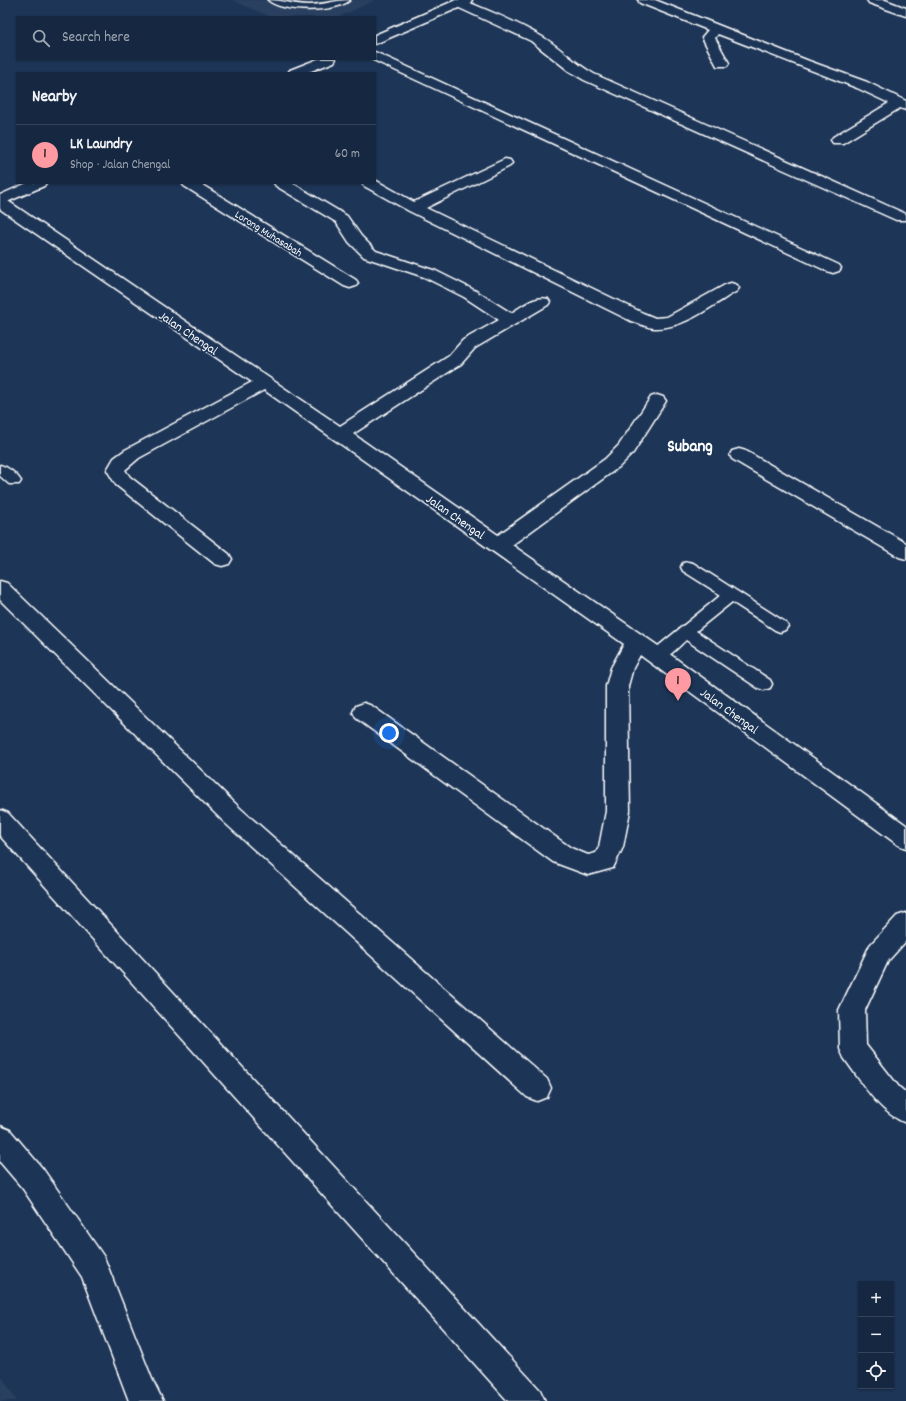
<!DOCTYPE html>
<html lang="en">
<head>
<meta charset="utf-8">
<style>
	body { margin:0; font-family:Dekko,sans-serif; background:#23344c; color:#f1f3f6 }
	.controls { position:absolute; right:12px; bottom:12px; display:grid; overflow:hidden; border-radius:0px; box-shadow:0 1px 3px #0004 }
	.controls button { width:36px; height:36px; display:grid; place-items:center; padding:0; border:0; border-bottom:1px solid #35445a; background:#162841; color:#f1f3f6; font:20px sans-serif }
	.you { position:absolute; left:389px; top:733px; width:14px; height:14px; margin:-10px; border:3px solid #fff; border-radius:50%; background:#1a73e8; box-shadow:0 0 0 6px #1a73e833 }
	.badge { display:grid; place-items:center; width:26px; height:26px; border-radius:50%; background:#ff9aa2; color:#111; font-size:13px; font-weight:700 }
	.pin { position:absolute; translate:-50% -33px; filter:drop-shadow(0 1px 2px #0008) }
	.pin::after { content:''; position:absolute; top:21px; width:14px; height:12px; background:inherit; clip-path:polygon(0 0,100% 0,50% 100%) }
	.list { margin:0; padding:0; list-style:none }
	h2 { display:flex; justify-content:space-between; align-items:center; height:52px; margin:0; padding:0 16px; font-size:17px }
	h2 small { font-size:13px; font-weight:400; color:#9ea6b1 }
	.list li { display:grid; grid-template-columns:26px 1fr auto; gap:12px; align-items:center; box-sizing:border-box; height:60px; padding:0 16px; border-top:1px solid #35445a }
	.list b { display:block; font-size:15px; white-space:nowrap }
	.list p { margin:0; font-size:13px; white-space:nowrap; color:#9ea6b1 }
	.list em { font-size:13px; font-style:normal; color:#9ea6b1 }
	.icon { flex:none; width:22px; height:22px; fill:none; stroke:currentColor; stroke-width:2; stroke-linecap:round; stroke-linejoin:round }
	.map { position:relative; flex:none; width:906px; height:1401px; overflow:hidden }
	.search { position:absolute; background:#162841; box-shadow:0 1px 3px #0004; left:16px; top:16px; width:360px; height:44px; display:flex; align-items:center; gap:10px; box-sizing:border-box; padding:0 14px; border-radius:0px; color:#9ea6b1; font-size:15px }
	.panel { position:absolute; background:#162841; box-shadow:0 1px 3px #0004; left:16px; top:72px; width:360px; height:112px; border-radius:0px }
	.map>svg:first-child { display:block }
</style>
</head>
<body>
<div class="map">
<svg width="906" height="1401" viewBox="0 0 906 1401">
	<rect width="100%" height="100%" fill="#1d3557"/>
	<filter id="ink" filterUnits="userSpaceOnUse"><feTurbulence type="fractalNoise" baseFrequency=".025" numOctaves="2"/><feDisplacementMap in="SourceGraphic" scale="8" xChannelSelector="R" yChannelSelector="G"/><feConvolveMatrix kernelMatrix="1 2 1 2 8 2 1 2 1" color-interpolation-filters="sRGB"/></filter>
	<g filter="url(#ink)">
		<path fill="#2a4161" d="M232,0h143l-36,17h-68z
			M0,1374l17,27h-17z"/>
		<g fill="none" stroke-linecap="round" stroke-linejoin="round">
			<g stroke="#fff" stroke-width="3">
				<path id="service" d="M268,0c14,0 27,5 41,5 14,0 27,-5 41,-5 -13,13 -69,13 -82,0z
					M0,465c8,2 17,9 21,16l-2,3h-10l-9,-8z
					M688,562l5,1 92,59 3,4 -3,4 -5,2 -5,-2 -43,-28 -36,29 74,49 2,4 -2,4 -6,2 -6,-2 -72,-48c-9,8 -22,24 -35,20l-3,-4 3,-4 70,-57 -38,-24 -2,-4 2,-4z"/>
			</g>
			<g stroke="#fff" stroke-width="3">
				<path id="minor" d="M455,0h8c26,11 52,21 76,35 19,10 35,28 55,39l312,140v6h-10l-312,-140 -15,-9 -38,-30 -76,-35 -2,-3z
					M638,0h17l154,61 58,21 39,19v9l-6,-2 -57,35h-10l-2,-3 2,-3 56,-34 -32,-15 -139,-54 -3,4 14,25 -2,3h-10l-15,-29 6,-7 -68,-27z
					M867,0h18l21,8v8l-37,-13z
					M375,52l464,213 2,3 -2,3 -6,2 -6,-2 -456,-212h4z
					M505,159l5,1 2,3 -2,3 -84,42 217,105 12,5 12,-1 58,-32 6,-2 6,2 2,3 -2,3c-24,14 -54,38 -82,37 -8,0 -16,-5 -24,-7l-222,-110 -45,-25 -2,-3h13v-3l39,22z
					M182,183h17l157,97 2,3 -2,3 -6,2 -6,-2 -160,-100z
					M274,183h18l55,33 14,20 15,15 60,20 40,20 35,22c11,-6 24,-18 37,-14l2,3 -2,3 -73,43 -14,16 -108,70 145,101 107,-76 14,-14 32,-48 6,-2 6,2 3,4 -33,52 -14,14 -107,78 152,105 242,175v23l-8,-3 -258,-190 -7,13 -5,18 2,125 -7,36 -10,21 -25,7 -35,-13 -197,-144 -3,-6 3,-6 8,-3 8,3 199,142 17,7 8,-2 3,-6 7,-36v-125l5,-18 13,-24 -360,-254 -125,68 -14,12 5,7 99,77 3,5 -3,5 -7,2 -7,-2 -99,-79 -9,-15 7,-12 11,-8 127,-68 -252,-173v-12l5,2 335,227 109,-70 14,-16 36,-20 -35,-23 -40,-20 -60,-20 -15,-15 -13,-20 -60,-36z
					M739,449l7,2 160,92v16l-7,-2 -167,-98 -2,-4 2,-4z
					M0,581l7,2 234,226 306,270 4,9 -4,9 -10,4 -10,-4 -302,-274 -225,-223z
					M0,810l8,3 532,577 5,11h-37l-508,-565z
					M906,913v28l-18,20 -23,49 1,35 33,42 7,6v30c-28,-11 -45,-42 -62,-65l-4,-9 -1,-39 31,-65 27,-29z
					M0,1126l10,4 33,39 61,88 48,122 11,22h-34l-47,-124 -59,-88 -23,-27z"/>
			</g>
			<g stroke="#fff" stroke-width="3">
				<path id="secondary" d="M456,0h16l-2,3 -95,41v-9z
					M318,59h18l-2,3 -28,11h-18l2,-3z
					M27,183h19l-2,3 -44,19v-10z"/>
			</g>
			<use href="#service" fill="#1d3557" fill-rule="evenodd"/>
			<use href="#minor" fill="#1d3557" fill-rule="evenodd"/>
			<use href="#secondary" fill="#1d3557" fill-rule="evenodd"/>
		</g>
	</g>
	<g text-anchor="middle" stroke-width="3.5" stroke-linejoin="round" paint-order="stroke">
		<g font-size="11" fill="#fff" stroke="#1d3557">
			<text transform="translate(269 233) rotate(32)" y="4">Lorong Muhasabah</text>
		</g>
		<g font-size="13" fill="#fff" stroke="#1d3557">
			<text transform="translate(189 332) rotate(34)" y="5">Jalan Chengal</text>
			<text transform="translate(456 516) rotate(35)" y="5">Jalan Chengal</text>
			<text transform="translate(730 710) rotate(36)" y="5">Jalan Chengal</text>
		</g>
		<g font-size="17" font-weight="bold" fill="#fff" stroke="#1d3557">
			<text x="690" y="451">Subang</text>
		</g>
	</g>
</svg>
<div class="controls">
<button>+</button>
<button>−</button>
<button><svg class="icon" aria-label="locate" viewBox="0 0 24 24"><circle cx="12" cy="12" r="6"/><path d="M12 2v4M12 18v4M2 12h4M18 12h4"/></svg></button>
</div>
<div class="you"></div>
<div class="pin badge" style="left:678px;top:701px">1</div>
<div class="search"><svg class="icon" aria-label="search" viewBox="0 0 24 24"><circle cx="10" cy="10" r="6"/><path d="M15 15l6 6"/></svg>Search here</div>
<section class="panel">
<h2>Nearby<small></small></h2>
<ul class="list">
<li><span class="badge">1</span><div><b>LK Laundry</b><p>Shop · Jalan Chengal</p></div><em>60 m</em></li>
</ul>
</section>
</div>
</body>
</html>
